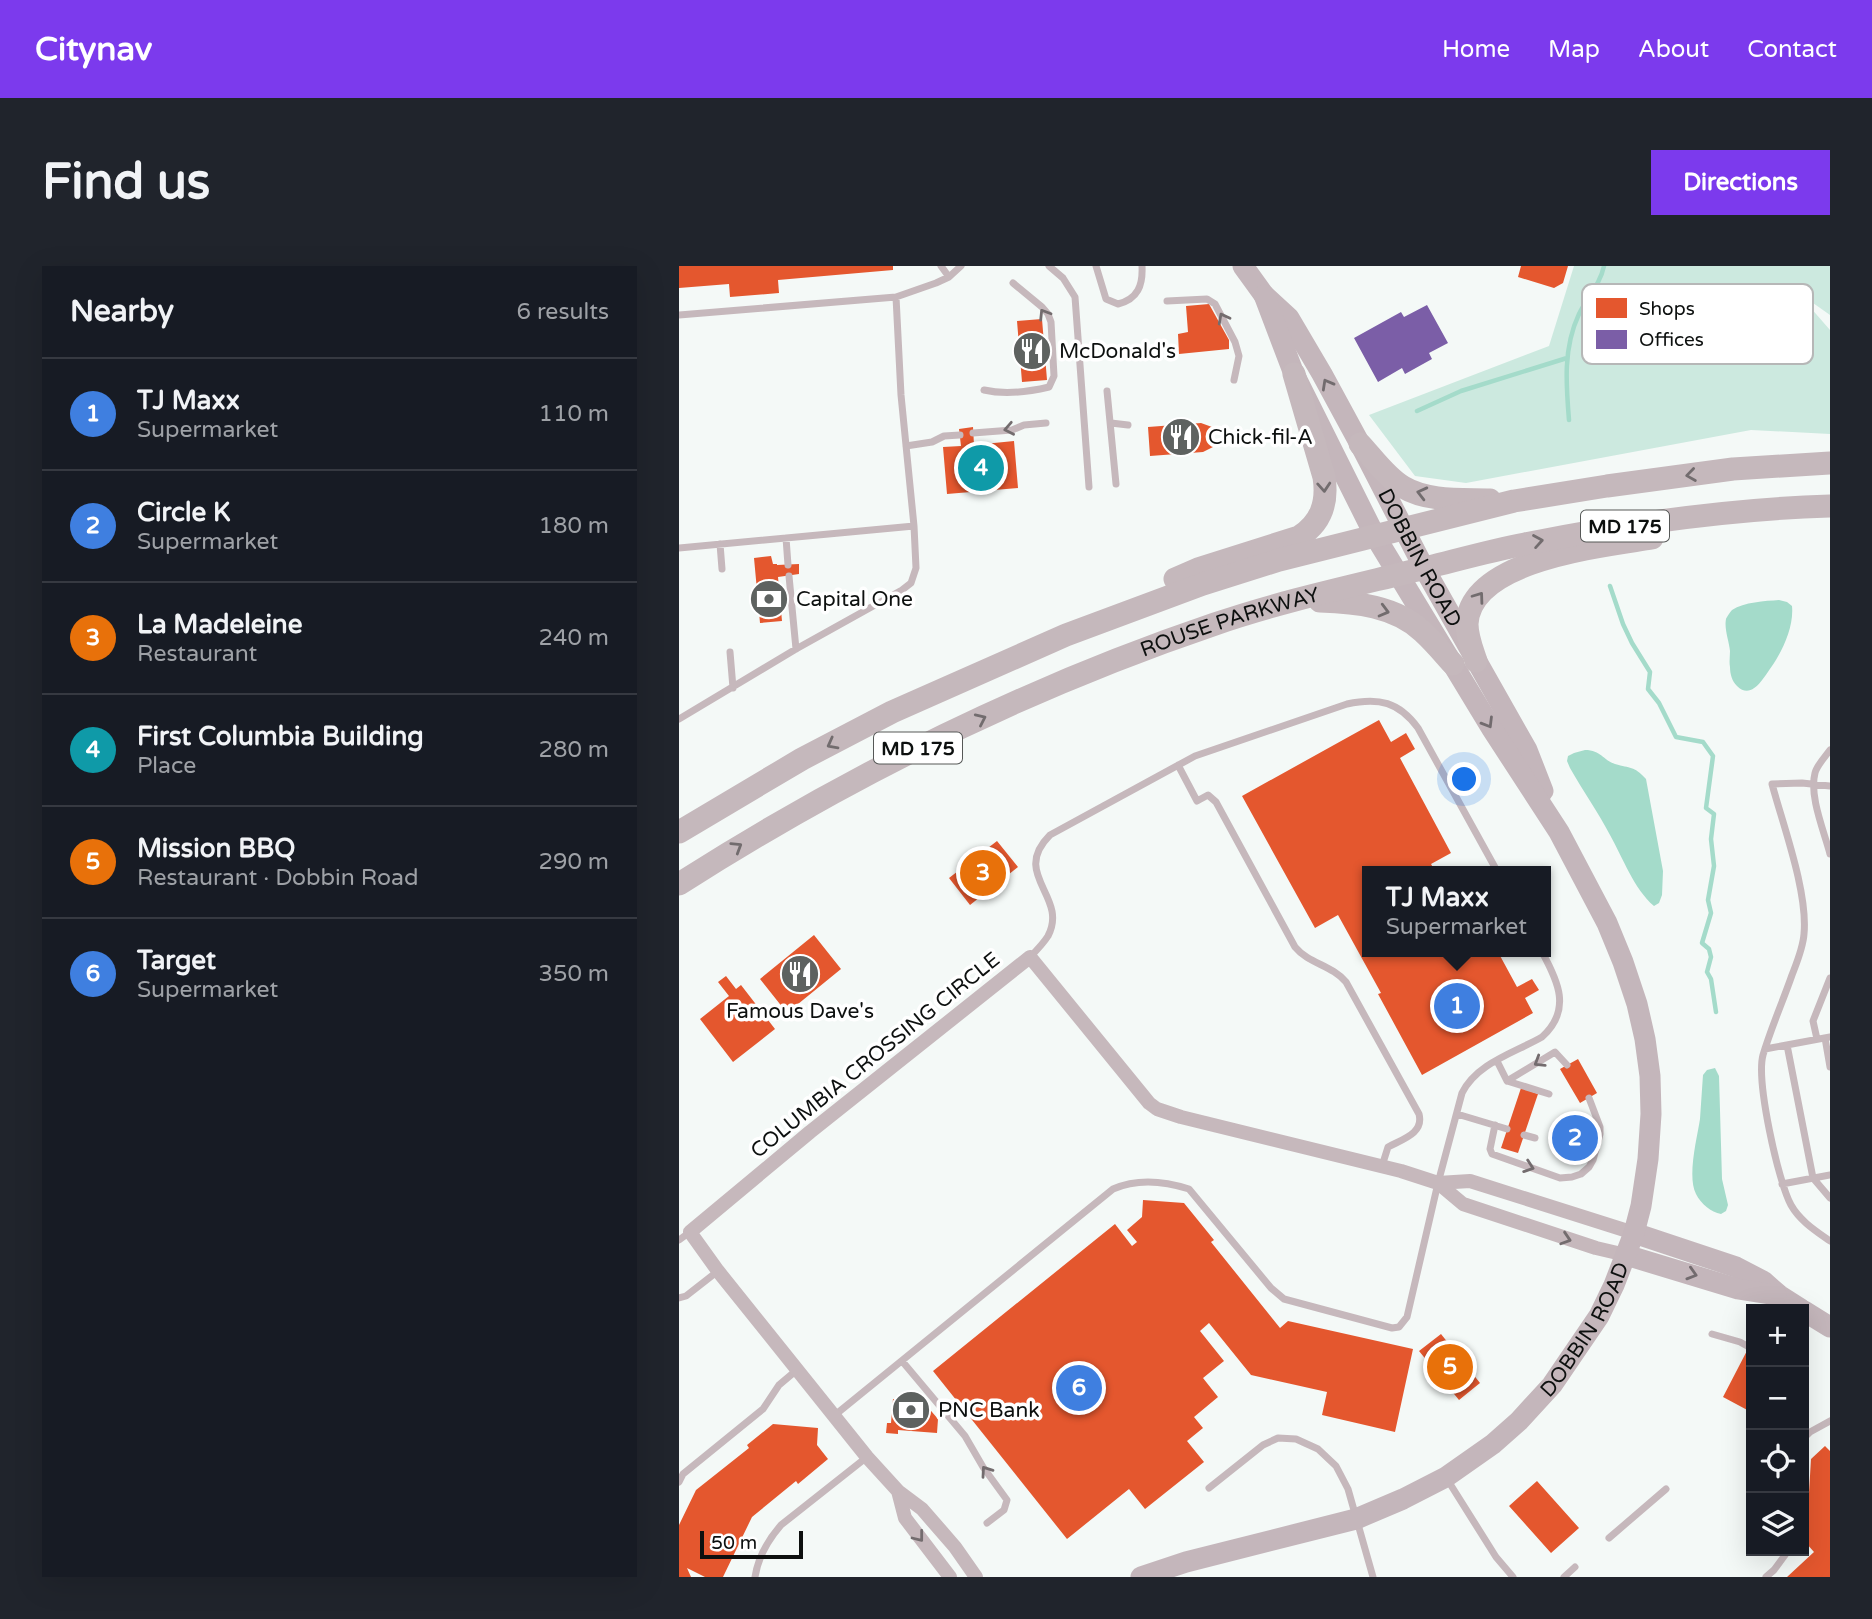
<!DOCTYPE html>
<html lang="en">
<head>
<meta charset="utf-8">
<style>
	body { margin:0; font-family:"Varela Round",sans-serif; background:#20242c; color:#f1f3f6 }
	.controls { position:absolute; right:21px; bottom:21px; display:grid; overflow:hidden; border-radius:0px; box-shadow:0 7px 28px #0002 }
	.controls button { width:63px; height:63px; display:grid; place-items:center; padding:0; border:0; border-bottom:2px solid #363941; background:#171b24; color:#f1f3f6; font:35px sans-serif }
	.scale { position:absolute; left:21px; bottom:18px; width:103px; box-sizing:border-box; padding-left:7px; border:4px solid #0d100f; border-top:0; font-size:19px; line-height:24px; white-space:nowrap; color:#0d100f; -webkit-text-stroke:5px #fff; paint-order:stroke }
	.you { position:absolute; left:786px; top:514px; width:24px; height:24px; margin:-18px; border:5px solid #fff; border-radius:50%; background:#1a73e8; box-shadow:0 0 0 10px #1a73e833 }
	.badge { display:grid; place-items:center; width:46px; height:46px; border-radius:50%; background:#7c3aed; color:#fff; font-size:23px; font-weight:700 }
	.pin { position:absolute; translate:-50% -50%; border:4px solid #fff; box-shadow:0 2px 7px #0006 }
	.popup { position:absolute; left:683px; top:600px; width:189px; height:91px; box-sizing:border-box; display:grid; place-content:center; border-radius:0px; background:#171b24; filter:drop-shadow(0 2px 5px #0005); font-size:23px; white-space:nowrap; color:#9ea1a6 }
	.popup b { font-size:26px; color:#f1f3f6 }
	.popup::after { content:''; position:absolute; left:50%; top:100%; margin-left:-14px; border:14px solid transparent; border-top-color:#171b24 }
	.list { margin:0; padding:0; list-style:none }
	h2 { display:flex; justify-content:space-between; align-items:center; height:91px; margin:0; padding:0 28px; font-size:30px }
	h2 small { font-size:23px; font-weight:400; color:#9ea1a6 }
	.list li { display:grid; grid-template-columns:46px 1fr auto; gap:21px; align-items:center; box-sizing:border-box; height:112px; padding:0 28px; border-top:2px solid #363941 }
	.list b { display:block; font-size:26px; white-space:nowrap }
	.list p { margin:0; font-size:23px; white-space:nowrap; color:#9ea1a6 }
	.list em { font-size:23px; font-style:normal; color:#9ea1a6 }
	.icon { flex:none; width:38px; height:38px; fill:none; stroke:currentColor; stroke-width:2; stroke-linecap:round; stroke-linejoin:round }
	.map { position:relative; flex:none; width:1151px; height:1311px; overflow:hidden; border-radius:0px }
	header { display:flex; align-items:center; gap:42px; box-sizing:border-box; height:98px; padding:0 35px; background:#7c3aed; color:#fff }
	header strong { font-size:33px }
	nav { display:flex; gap:38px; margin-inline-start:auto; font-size:24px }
	.intro { display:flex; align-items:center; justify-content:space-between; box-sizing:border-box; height:168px; padding:0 42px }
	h1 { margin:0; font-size:49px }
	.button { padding:18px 32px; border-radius:0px; background:#7c3aed; color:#fff; font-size:24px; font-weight:700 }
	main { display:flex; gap:42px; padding:0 42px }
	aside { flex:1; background:#171b24; border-radius:0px; box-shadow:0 7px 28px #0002 }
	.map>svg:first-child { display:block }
</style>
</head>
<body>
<header>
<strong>Citynav</strong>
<nav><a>Home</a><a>Map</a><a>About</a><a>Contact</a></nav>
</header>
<div class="intro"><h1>Find us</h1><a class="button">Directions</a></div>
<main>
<aside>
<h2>Nearby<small>6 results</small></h2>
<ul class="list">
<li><span class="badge" style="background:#3f7fe0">1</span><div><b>TJ Maxx</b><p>Supermarket</p></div><em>110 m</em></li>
<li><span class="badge" style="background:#3f7fe0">2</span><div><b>Circle K</b><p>Supermarket</p></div><em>180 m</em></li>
<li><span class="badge" style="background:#e8710a">3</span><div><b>La Madeleine</b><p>Restaurant</p></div><em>240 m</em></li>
<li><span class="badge" style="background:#0f9aa8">4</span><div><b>First Columbia Building</b><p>Place</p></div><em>280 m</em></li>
<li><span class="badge" style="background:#e8710a">5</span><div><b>Mission BBQ</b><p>Restaurant · Dobbin Road</p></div><em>290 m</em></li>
<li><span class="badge" style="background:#3f7fe0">6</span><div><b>Target</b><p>Supermarket</p></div><em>350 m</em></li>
</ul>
</aside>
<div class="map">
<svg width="1151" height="1311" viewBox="0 0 1151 1311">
	<rect width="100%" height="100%" fill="#f4f9f7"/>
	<path fill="#cce9df" d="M895,0h256v49l-34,-24 34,39v104l-79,-4 -285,53 -51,-7 -46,-61 180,-69z"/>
	<path fill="#a4dbca" d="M1100,334l8,2 5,4c2,20 -9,44 -20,60 -8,11 -20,35 -35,20 -5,-5 -7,-12 -7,-19 -1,-5 0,-11 0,-16 -1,-10 -6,-22 -4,-32 1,-2 4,-7 6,-9 12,-8 33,-9 47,-10z
		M906,484c16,0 18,10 30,14 16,5 18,1 31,15l17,92 -1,24 -3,8 -5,3c-20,-17 -31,-48 -44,-71 -12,-23 -27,-44 -40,-67l-3,-7 1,-5 6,-3z
		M1036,802l4,8 3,103 6,26 -2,6 -5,3c-10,-2 -20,-10 -25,-20 -9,-17 1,-56 4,-75 1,-15 2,-30 3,-44l4,-5z"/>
	<path fill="#e4572e" d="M0,0h214v4l-115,10 1,13 -49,4 -1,-13 -50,4z
		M842,0h47l-5,17 -9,5 -36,-11z
		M530,38l20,36v9l-50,5 -1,-20 10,-2 -2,-26z
		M363,53l5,61 -25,2 -5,-61z
		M522,157l11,4 1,20 -10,5 -53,4 -2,-29z
		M294,161l1,18 40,-4 4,47 -71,6 -4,-47 18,-1 -2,-17z
		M92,290l2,8h4v1l22,-1v10l-21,3 4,44 -22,2 -6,-65z
		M700,454l12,22 15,-9 9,16 -15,9 51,95 -20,11 4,7h-67v81h130l19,35 15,-8 7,11 -14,8 8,15 -111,62 -44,-81 3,-1 -43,-78 -23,13 -73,-132z
		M318,575l21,26 -48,38 -21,-27z
		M135,669l27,34 -54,44 -27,-34z
		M47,710l10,13 5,-4 34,44 -42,33 -33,-43 29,-23 -11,-14z
		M899,793l19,34 -17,10 -20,-34z
		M842,822l17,6 -20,59 -17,-5z
		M888,849l27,8 -12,39 -27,-8z
		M464,934l41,3 30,37 -3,2 69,86 8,-7 125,28 -18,83 -73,-17 5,-23 -76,-17 -42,-52 -9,8 24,30 -21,17 15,19 -24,20 9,11 -16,13 17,21 -59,47 -16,-20 -62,50 -134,-168 182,-147 17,22 5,-4 -10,-12 15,-13z
		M762,1068l39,49 -21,17 -40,-49z
		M1072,1077v69l-28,-15z
		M241,1132l18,21 -1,14 -39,-3v4l-12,-1 1,-10h4l2,-24 24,1z
		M94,1158l45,4 -1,17 11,14 -30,25 -2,-3 -44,36 -29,60h-18l-18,-9 4,9h-12v-52l17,-35 53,-42 -2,-3z
		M1146,1180l5,5v126h-43l27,-25 -8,-9 5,-84z
		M858,1215l42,47 -28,25 -42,-47z"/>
	<path fill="#7b5ea7" d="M748,39l21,38 -19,10 3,6 -27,15 -3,-6 -24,14 -24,-44 47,-26 3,5z"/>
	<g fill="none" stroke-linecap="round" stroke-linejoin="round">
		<path stroke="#a4dbca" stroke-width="4.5" d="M738,145l44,-20 106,-33
			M890,154c-3,-36 -6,-72 10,-106 8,-17 21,-29 25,-48
			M931,320l13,38 9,19 18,29 -2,17 11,14 17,34 27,5 10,14 -7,52 8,6 -3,25 3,27 -6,34 3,13 -9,30 7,6 2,8 -4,15 4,7 5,33"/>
		<path stroke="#c6b8bc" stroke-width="7" d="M262,0l8,11
			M370,0l14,12 12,19 14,190
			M417,0l10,33 12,5c20,-5 25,-19 24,-38
			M488,35l40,-2 8,5 20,38 4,14 -5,24
			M0,49l217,-18 40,-14 13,-6 12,-11
			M305,124c21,5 44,2 65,-3l5,-11 -3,-54 -3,-8 -6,-7 -29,-24
			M428,125l9,93
			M432,157l17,2
			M294,167l39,-3 12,-5 22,-2
			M227,180l26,-4 12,-6 16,-1
			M107,272l2,27
			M41,278l2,25
			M0,282l235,-22
			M110,310l7,73
			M51,386l3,36
			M0,453l117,-70 106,-59 9,-7 5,-15 -2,-42 -13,-131 -5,-98
			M1151,484c-5,7 -13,15 -15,23 -6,23 9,58 15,81
			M499,499l19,36 11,-6 8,7 79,145c14,17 37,18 51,35l73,132c5,19 -16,25 -31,33l-6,19
			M1151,520l-28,-3 -30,1c11,41 36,108 32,150 -1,14 -7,28 -12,41 -9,26 -21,53 -29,80 -7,26 15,126 28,150 9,16 25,26 39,36
			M351,691c6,-6 13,-13 18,-21 21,-40 -38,-61 2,-101l145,-79 152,-52c32,-7 52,-2 71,24l79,143
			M1146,772l5,29
			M1138,773l-4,-18 17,-43
			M1108,779l26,133 17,20
			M1086,783l65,-12
			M818,795l10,20 42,13
			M828,815l48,-29 12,13
			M778,848l50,15
			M816,859l-5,24 2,5 68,24 12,-1 9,-3 8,-7 4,-7 7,-26v-7l-11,-29
			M845,869l11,3
			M1103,918l48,-9
			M0,974l11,-8
			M0,1032l7,-2 32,-25
			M1033,1068l28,8 9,5
			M223,1095l63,75 18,31 24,33 -3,10 -17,13
			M156,1149l278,-226c25,-11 51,-8 76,0l82,99 13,11 108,29 7,-1 8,-10 31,-134 24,-90c15,-30 52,-40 80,-56 30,-27 16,-56 0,-85
			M1125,1172l6,-6 20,-11
			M768,1213l49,78 17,20
			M0,1216l4,-8 80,-65 16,-24 19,-16
			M530,1222l54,-43 15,-7 18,1 22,10 18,17 12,23 25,88
			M930,1272l57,-49
			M76,1311c3,-20 13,-37 26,-52l86,-68
			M885,1311l11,-10
			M1087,1311l8,-7 14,-19"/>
		<path stroke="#c6b8bc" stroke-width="14" d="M759,917l25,21 133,44 30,7
			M219,1225l7,27 45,59
			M297,1311l-21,-30 -33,-38 -24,-18 -31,-34 -149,-186 -28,-39 120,-100 220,-175 119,146 8,6 24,8 220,54 37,12 32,-2 164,52"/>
		<g stroke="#c4b6bb" stroke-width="21">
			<path id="s1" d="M564,0l21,29 25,23 33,56 38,70 64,124 103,182 16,41"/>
			<path d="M955,967l102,34 27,14 16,14 22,14"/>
			<path d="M947,989l112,34 38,6"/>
			<path d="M1125,1045l26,16"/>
			<path id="s2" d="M462,1311l45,-15 170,-43 47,-20 43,-22 47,-33 26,-23 33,-36 47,-69 15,-31 20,-52 7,-27 7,-47 3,-45 -1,-38 -5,-37 -8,-35 -14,-42 -16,-39 -48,-91 -67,-103 -117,-193 -81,-162 -30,-79"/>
		</g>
		<g stroke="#c5b8bc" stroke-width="23">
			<path d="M681,178c13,14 26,33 43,43 25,15 60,12 87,13"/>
			<path d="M496,313l23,-10 101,-32c22,-14 29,-34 25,-60l-30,-103"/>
			<path d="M641,335c35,1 76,5 103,31 11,10 20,21 30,32"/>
			<path d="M797,395c-4,-12 -9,-24 -9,-37 3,-65 137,-78 185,-86"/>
			<path d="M0,566l123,-73 90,-47 174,-77 137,-51 76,-24 235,-59 93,-15 126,-17 97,-6"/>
			<path id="s3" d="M0,618c168,-107 347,-196 536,-260 70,-24 142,-39 214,-57 32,-8 64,-17 96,-23 100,-20 203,-35 305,-38"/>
		</g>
	</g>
	<defs><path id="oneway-chevron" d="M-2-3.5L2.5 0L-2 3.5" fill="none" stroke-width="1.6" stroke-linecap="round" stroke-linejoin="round" transform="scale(1.75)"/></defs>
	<g stroke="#736c6e">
		<use href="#oneway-chevron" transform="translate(365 48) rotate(-122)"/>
		<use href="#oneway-chevron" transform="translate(544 52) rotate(-118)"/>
		<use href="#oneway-chevron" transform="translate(330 163) rotate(169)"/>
		<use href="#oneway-chevron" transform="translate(860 796) rotate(148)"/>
		<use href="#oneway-chevron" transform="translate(850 901) rotate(19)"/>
		<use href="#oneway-chevron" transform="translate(887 973) rotate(18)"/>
		<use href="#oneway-chevron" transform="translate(307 1205) rotate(-125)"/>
		<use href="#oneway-chevron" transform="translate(240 1271) rotate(52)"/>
	</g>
	<g stroke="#726b6e">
		<use href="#oneway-chevron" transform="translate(648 118) rotate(-119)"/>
		<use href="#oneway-chevron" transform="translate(809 457) rotate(59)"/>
		<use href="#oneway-chevron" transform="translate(1013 1008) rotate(17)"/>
	</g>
	<g stroke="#726c6e">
		<use href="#oneway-chevron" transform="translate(1012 209) rotate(172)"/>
		<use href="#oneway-chevron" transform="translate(645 221) rotate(86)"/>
		<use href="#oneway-chevron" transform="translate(743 227) rotate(-166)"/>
		<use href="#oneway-chevron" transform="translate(859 275) rotate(-10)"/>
		<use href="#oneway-chevron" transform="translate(800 331) rotate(-54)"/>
		<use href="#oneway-chevron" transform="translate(705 345) rotate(15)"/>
		<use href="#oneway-chevron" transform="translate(302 453) rotate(-25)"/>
		<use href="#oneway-chevron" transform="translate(153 478) rotate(152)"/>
		<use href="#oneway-chevron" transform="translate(58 581) rotate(-32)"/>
	</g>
	<defs>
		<g id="restaurant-disc" transform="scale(2.0125)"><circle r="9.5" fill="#5e6260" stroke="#fff"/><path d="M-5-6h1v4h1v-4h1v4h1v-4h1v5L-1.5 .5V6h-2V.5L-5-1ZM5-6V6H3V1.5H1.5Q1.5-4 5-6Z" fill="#fff"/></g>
		<g id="bank-disc" transform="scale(2.0125)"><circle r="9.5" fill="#5e6260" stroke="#fff"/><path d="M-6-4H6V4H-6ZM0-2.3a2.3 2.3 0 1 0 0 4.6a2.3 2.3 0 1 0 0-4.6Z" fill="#fff"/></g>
	</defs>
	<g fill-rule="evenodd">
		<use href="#restaurant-disc" x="353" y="85"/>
		<use href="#restaurant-disc" x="502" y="171"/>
		<use href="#bank-disc" x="90" y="333"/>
		<use href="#restaurant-disc" x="121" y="708"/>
		<use href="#bank-disc" x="232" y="1144"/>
	</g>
	<g text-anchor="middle" stroke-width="7" stroke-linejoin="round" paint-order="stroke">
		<g fill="#fff" stroke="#565857" stroke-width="2">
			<rect x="902" y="244.5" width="88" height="31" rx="5"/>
			<rect x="195" y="466.5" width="88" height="31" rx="5"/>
		</g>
		<g font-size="19" font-weight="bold" fill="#0d100f">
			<text x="946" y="267">MD 175</text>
			<text x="239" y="489">MD 175</text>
		</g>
		<g font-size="21" fill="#0d100f" stroke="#fff" text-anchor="start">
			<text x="380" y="92">McDonald's</text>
			<text x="529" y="178">Chick-fil-A</text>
			<text x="117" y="340">Capital One</text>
			<text x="121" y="752" text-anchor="middle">Famous Dave's</text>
			<text x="259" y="1151">PNC Bank</text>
		</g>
		<g font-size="21" fill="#0d100f" stroke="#fff">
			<text dy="7" stroke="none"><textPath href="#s1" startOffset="343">DOBBIN ROAD</textPath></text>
			<text dy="7" stroke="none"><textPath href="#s3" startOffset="612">ROUSE PARKWAY</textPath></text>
			<text transform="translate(196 789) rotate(-39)" y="7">COLUMBIA CROSSING CIRCLE</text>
			<text dy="7" stroke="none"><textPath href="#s2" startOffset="528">DOBBIN ROAD</textPath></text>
		</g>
	</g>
	<rect x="903" y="18" width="231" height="80" rx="10" fill="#fff" stroke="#b6b7b7" stroke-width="2"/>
	<rect x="917" y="32" width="31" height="20" fill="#e4572e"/>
	<rect x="917" y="64" width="31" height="19" fill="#7b5ea7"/>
	<g font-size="19" fill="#0d100f">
		<text x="960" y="49">Shops</text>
		<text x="960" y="80">Offices</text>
	</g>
</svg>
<div class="controls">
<button>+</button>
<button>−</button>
<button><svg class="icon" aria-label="locate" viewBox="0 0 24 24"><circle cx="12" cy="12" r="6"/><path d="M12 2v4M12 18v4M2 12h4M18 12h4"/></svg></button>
<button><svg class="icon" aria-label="layers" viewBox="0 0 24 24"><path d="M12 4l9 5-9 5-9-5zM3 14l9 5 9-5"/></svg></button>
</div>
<div class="scale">50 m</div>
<div class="you"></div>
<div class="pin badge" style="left:778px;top:740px;background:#3f7fe0">1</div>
<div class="popup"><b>TJ Maxx</b>Supermarket</div>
<div class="pin badge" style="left:896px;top:872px;background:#3f7fe0">2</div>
<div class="pin badge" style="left:304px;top:607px;background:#e8710a">3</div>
<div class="pin badge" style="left:302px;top:202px;background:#0f9aa8">4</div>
<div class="pin badge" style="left:771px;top:1101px;background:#e8710a">5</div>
<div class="pin badge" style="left:400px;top:1122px;background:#3f7fe0">6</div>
</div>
</main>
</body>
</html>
